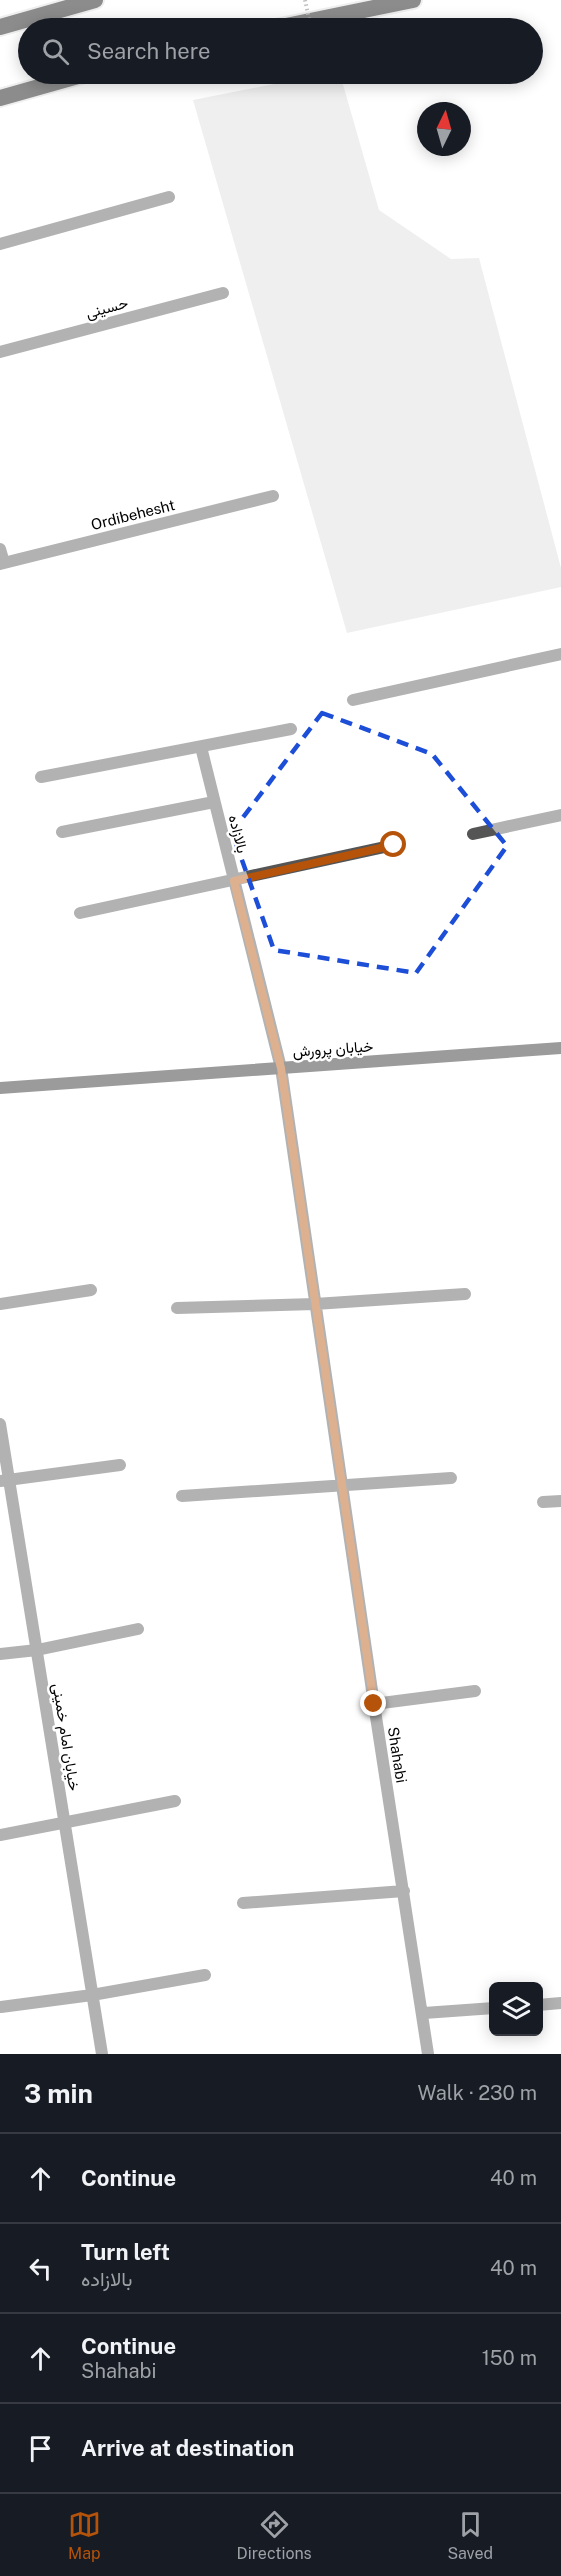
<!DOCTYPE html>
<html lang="en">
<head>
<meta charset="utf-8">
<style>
	body { margin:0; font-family:"Public Sans",Vazirmatn,sans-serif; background:#20242c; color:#f1f3f6 }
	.controls { position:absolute; right:18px; bottom:18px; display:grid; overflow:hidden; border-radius:9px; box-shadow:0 3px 15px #0003 }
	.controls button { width:54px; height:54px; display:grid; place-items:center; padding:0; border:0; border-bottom:2px solid #363941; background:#171b24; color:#f1f3f6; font:30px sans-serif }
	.compass { position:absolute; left:417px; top:102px; width:54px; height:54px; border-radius:50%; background:#171b24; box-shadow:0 3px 15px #0003; rotate:5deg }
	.stop { position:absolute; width:18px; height:18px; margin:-14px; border:4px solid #b45309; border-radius:50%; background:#fff }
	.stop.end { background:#b45309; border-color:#fff; box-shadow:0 2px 6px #0008 }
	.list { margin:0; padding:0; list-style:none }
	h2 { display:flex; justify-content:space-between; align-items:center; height:78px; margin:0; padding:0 24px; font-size:26px }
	h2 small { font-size:20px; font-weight:400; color:#9ea1a6 }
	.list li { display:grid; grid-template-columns:39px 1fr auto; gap:18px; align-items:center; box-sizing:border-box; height:90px; padding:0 24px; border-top:2px solid #363941 }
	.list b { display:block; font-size:22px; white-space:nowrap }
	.list p { margin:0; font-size:20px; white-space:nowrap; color:#9ea1a6 }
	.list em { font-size:20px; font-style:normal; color:#9ea1a6 }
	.icon { flex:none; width:33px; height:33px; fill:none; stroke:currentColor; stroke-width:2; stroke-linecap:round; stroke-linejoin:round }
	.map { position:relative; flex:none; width:561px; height:2054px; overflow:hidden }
	.search { position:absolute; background:#171b24; box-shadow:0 3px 15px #0003; left:18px; right:18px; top:18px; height:66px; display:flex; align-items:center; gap:15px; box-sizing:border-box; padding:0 21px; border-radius:33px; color:#9ea1a6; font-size:22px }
	.sheet { height:438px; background:#171b24 }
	nav { display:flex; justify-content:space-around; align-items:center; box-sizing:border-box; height:84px; border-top:2px solid #363941; background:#171b24; font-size:16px; color:#9ea1a6 }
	nav a { display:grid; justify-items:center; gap:3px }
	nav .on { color:#b45309 }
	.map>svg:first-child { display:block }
</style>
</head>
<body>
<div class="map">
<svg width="561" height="2054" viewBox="0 0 561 2054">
	<rect width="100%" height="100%" fill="#fff"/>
	<path fill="#dcdcdc" d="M325,74h15l39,136 72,49 28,-1 82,310v19l-214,46 -154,-533z"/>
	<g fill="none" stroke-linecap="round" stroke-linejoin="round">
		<g stroke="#dbdbdb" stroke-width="20">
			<path id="trunk" d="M0,27l95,-27
				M276,28l137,-28
				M0,98l85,-24"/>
		</g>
		<path stroke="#555" stroke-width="12" d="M0,244l169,-47"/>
		<path stroke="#555" stroke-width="12" d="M0,352l223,-59
			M0,549l4,14
			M0,564l273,-68
			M353,700l208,-46
			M201,747l80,321 93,636 54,350
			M41,777l250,-48
			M62,832l152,-30
			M473,834l88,-19
			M80,913l314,-68
			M0,1304l91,-14
			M177,1308l138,-4 150,-10
			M0,1424l102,630
			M0,1481l120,-16
			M182,1496l269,-18
			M543,1502l18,-1
			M0,1654l37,-4 101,-21
			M374,1704l101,-13
			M0,1835l175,-34
			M243,1903l161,-12
			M538,2005l23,-2
			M1,2007l91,-12 113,-20
			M424,2013l70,-5"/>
		<path stroke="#222" stroke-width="12" d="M0,1088l561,-40"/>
		<use href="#trunk" stroke="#000" stroke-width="16"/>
		<path stroke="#777" stroke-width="4" stroke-dasharray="1.5 3" stroke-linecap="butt" d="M305,0l6,28"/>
	</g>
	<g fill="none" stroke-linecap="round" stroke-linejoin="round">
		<path stroke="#b45309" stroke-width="8" d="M374,1704l-93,-636 -47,-187 160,-36"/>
	</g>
	<path d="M0 0H561V2054H0ZM322,713l110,41 75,92 -91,127 -142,-23 -42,-118z" fill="#fff" fill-opacity=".55" fill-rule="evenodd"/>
	<path fill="none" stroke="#1d4ed8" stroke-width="4.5" stroke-dasharray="12 8" stroke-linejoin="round" d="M322,713l110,41 75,92 -91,127 -142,-23 -42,-118z"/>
	<g text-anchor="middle" stroke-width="5" stroke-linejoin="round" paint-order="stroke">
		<g font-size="15" fill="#000" stroke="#fff">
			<text transform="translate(107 308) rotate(-15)" y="5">حسینی</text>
			<text transform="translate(133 515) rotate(-14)" y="5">Ordibehesht</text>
			<text transform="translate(238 834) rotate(76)" y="5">بالازاده</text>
			<text transform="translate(333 1049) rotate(-4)" y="5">خیابان پرورش</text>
			<text transform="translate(66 1737) rotate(81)" y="5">خیابان امام خمینی</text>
			<text transform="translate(397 1755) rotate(81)" y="5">Shahabi</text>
		</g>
	</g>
</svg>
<div class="controls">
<button><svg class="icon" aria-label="layers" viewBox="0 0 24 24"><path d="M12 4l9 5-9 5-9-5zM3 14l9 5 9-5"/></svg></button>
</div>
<svg class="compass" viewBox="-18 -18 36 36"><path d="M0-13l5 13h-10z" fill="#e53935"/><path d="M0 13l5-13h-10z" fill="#9ea1a6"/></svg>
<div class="stop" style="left:394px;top:845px"></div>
<div class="stop end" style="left:374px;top:1704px"></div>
<div class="search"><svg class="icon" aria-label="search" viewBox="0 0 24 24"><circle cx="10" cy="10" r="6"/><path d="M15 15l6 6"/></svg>Search here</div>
</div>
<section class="sheet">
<h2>3 min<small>Walk · 230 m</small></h2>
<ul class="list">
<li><svg class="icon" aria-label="ahead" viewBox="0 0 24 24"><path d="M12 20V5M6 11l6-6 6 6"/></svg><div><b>Continue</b></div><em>40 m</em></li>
<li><svg class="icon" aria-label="left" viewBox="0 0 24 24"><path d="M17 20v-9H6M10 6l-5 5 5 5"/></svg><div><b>Turn left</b><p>بالازاده</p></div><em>40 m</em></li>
<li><svg class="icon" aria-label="ahead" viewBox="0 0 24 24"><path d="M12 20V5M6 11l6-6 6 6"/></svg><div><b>Continue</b><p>Shahabi</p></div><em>150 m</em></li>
<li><svg class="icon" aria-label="arrive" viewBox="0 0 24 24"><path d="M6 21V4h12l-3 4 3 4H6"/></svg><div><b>Arrive at destination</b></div></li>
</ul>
</section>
<nav>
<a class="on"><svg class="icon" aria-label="map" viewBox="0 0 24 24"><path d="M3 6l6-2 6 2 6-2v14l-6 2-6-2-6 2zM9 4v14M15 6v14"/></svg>Map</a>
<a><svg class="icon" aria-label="directions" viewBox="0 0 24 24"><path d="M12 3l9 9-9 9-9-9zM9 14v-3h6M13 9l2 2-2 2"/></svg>Directions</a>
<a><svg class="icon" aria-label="saved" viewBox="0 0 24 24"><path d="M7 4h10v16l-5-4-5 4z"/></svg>Saved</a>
</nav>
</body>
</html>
